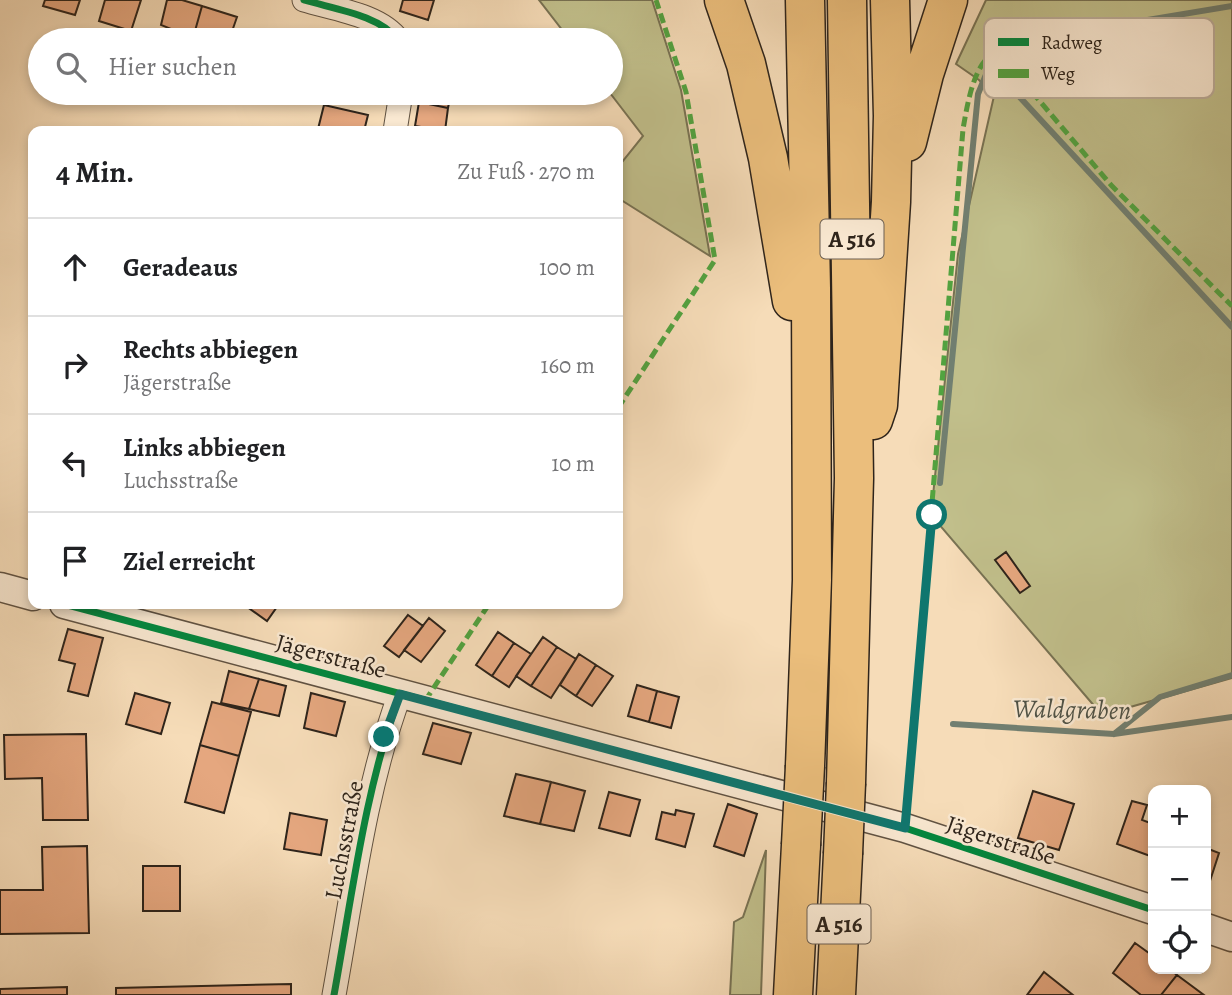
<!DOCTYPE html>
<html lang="de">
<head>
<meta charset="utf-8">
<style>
	body { margin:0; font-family:Alegreya,serif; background:#f6f6f6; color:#202124 }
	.controls { position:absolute; right:21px; bottom:21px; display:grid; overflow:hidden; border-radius:14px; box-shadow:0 4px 10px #0003 }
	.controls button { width:63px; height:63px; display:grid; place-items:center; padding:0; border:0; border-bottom:2px solid #e0e0e0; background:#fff; color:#202124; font:35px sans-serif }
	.stop { position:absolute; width:21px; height:21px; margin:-16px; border:5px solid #0f766e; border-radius:50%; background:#fff }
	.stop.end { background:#0f766e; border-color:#fff; box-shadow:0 2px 7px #0008 }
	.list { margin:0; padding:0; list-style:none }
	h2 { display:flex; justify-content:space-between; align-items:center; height:91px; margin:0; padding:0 28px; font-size:30px }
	h2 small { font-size:23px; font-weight:400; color:#757577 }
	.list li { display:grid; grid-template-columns:46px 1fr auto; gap:21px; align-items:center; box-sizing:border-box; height:98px; padding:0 28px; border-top:2px solid #e0e0e0 }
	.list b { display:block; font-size:26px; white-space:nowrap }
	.list p { margin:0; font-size:23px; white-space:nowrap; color:#757577 }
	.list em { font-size:23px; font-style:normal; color:#757577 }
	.icon { flex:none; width:38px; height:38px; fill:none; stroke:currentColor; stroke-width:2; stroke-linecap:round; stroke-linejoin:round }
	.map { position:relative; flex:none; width:1232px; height:995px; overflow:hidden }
	.search { position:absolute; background:#fff; box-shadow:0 4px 10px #0003; left:28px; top:28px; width:595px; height:77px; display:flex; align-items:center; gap:18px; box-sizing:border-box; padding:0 24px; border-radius:38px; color:#757577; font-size:26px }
	.panel { position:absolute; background:#fff; box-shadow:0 4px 10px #0003; left:28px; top:126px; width:595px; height:483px; border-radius:14px }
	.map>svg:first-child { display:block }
</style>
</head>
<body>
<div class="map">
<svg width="1232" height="995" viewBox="0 0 1232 995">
	<rect width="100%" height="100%" fill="#f6dcb8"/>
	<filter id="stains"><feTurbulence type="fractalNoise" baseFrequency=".00286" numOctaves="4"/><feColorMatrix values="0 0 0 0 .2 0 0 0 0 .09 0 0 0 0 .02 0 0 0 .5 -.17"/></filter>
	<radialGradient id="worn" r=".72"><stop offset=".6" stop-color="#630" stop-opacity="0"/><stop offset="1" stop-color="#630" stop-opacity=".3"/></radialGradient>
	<path fill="#c1bf8b" stroke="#787253" stroke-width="2" d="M539,0h113l29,90 29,166 -92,-58v-31l25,-31 -33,-43 1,-53h-41z
		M986,0h246v678l-130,37 -171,-200 27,-261 36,-158 -15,-16 -23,-16z
		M766,850l-5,145h-31l4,-73 9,-5z"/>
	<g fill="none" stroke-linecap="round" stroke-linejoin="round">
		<path stroke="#717f71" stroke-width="6" d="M990,46l242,-40
			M940,483l38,-389 12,-29 242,262
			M953,724l161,10 118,-17
			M1114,734l46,-37 72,-22"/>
	</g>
	<path fill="#e5a77f" stroke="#2e241b" stroke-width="2" d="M45,0h35l-5,15 -32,-9z
		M105,0h36l-10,31 -32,-10z
		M167,0h15l20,6 -9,32 -32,-13z
		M403,0h31l-6,20 -28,-9z
		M202,6l35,11 -8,23h-27l-9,-2z
		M437,32l29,8h-32z
		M421,93h30l-3,15 -29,-6z
		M419,102l29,6 -3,23 -30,-5z
		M324,105l44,10 -4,16h-34l-12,-2z
		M1006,552l24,34 -10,7 -25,-33z
		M243,604h36l-12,17z
		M408,615l15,11 -24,31 -15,-11z
		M429,618l16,13 -24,31 -17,-12z
		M68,629l35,9 -15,58 -20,-5 7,-27 -16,-4z
		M498,632l16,11 -22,33 -16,-11z
		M543,637l14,10 -26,39 -15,-10z
		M514,643l17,11 -22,33 -17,-11z
		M557,647l19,12 -25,39 -20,-12z
		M579,654l17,11 -20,31 -16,-11z
		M596,665l17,11 -21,30 -16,-10z
		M229,671l30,8 -10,30 -28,-6z
		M259,679l27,7 -7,30 -30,-7z
		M637,685l20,6 -8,31 -21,-6z
		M657,691l22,6 -8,31 -22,-6z
		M135,693l35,10 -9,31 -35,-10z
		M311,693l34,9 -9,34 -32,-8z
		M212,702l39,10 -12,44 -39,-11z
		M433,723l38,10 -10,31 -38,-10z
		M86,734l2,86h-45l-1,-42 -37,1 -1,-44z
		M200,745l39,11 -15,57 -39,-11z
		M516,774l35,8 -11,42 -36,-8z
		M551,782l34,9 -11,40 -34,-7z
		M1033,791l41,13 -15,46 -41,-12z
		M609,792l31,8 -10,36 -31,-8z
		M1132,801l15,4 -5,15 11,4v33l-36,-13z
		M728,804l29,10 -13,42 -30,-10z
		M676,810l18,4 -9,33 -29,-8 6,-27 13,3z
		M290,813l37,7 -6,35 -37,-6z
		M87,846l2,87 -89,1v-44h43l-1,-43z
		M1206,848l13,5 -11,34 -2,-1z
		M143,866h37v45h-37z
		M1135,943l18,13v13h16l8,6 -16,20h-20l-28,-22z
		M1044,972l29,23h-46z
		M1177,975l27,20h-43z
		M291,984v11h-175v-7z
		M67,987v8h-67v-6z"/>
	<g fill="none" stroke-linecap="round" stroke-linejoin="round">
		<g stroke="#605242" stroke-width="25">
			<path id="minor" d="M304,0c30,9 76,15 94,40
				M395,131l6,-38
				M334,995c18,-99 31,-207 66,-301"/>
		</g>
		<g stroke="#605242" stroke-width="31">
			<path id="tertiary" d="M0,587l33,9
				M64,604l841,224 248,82
				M1206,928l26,9"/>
		</g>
		<g stroke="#2e241b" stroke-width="41">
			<path id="motorway" d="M724,0l22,64 22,94 24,143
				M805,0l6,288 1,292 -7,186
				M907,142l17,-68 24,-74
				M873,420l5,-15 13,-203 2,-86 -3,-116
				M846,783l8,-305 -7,-478
				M793,995l8,-150
				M836,995l7,-141"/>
		</g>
		<path stroke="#2e241b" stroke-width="3.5" stroke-dasharray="5 3.5" stroke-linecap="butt" d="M907,803l24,-288"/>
		<use href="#minor" stroke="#f9e8d1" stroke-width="23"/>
		<use href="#tertiary" stroke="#f9e8d1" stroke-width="28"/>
		<use href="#motorway" stroke="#ebbe7c" stroke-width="38"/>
		<g stroke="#2e241b" stroke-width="41" stroke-linecap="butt">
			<path id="motorway-bridge" d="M801,845l4,-79
				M843,854l3,-71"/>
		</g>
		<use href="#motorway-bridge" stroke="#ebbe7c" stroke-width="38"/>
		<path stroke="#52a340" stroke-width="5" stroke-dasharray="10 5" stroke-linecap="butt" d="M618,408l97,-148 -29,-168 -30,-92
			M931,515l32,-386c4,-22 10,-64 30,-75l7,4 32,34 79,93 121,121
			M425,701l64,-97"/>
		<g stroke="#f9e8d1" stroke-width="11">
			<path id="cycleway" d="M304,0c30,9 76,15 94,40
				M64,604l841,224 248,82
				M334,995c18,-99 31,-207 66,-301"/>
		</g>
		<use href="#cycleway" stroke="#00873e" stroke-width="7"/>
	</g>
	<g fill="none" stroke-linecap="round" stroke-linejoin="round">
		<path stroke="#0f766e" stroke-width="9" d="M384,737l16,-43 505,134 27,-313"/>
	</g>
	<g text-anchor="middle" stroke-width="5" stroke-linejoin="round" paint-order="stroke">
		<g fill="#f9e8d1" stroke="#6b5f52" stroke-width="2">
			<rect x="820.5" y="219.5" width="63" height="39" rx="5"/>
			<rect x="807.5" y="904.5" width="63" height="39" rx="5"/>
		</g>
		<g font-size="23" font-weight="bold" fill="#2e241b">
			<text x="852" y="247">A 516</text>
			<text x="839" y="932">A 516</text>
		</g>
		<g font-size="24" fill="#2e241b" stroke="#f9e8d1">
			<text transform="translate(331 656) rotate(15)" y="8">Jägerstraße</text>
			<text transform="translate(344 840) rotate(-79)" y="8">Luchsstraße</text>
			<text transform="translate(1001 840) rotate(18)" y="8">Jägerstraße</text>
		</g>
		<g font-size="26" font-style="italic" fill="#4f5246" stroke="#f9e8d1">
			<text transform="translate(1072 709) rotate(1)" y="9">Waldgraben</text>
		</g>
	</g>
	<rect x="984" y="18" width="230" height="80" rx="10" fill="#f9e8d1" stroke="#bcad9a" stroke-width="2"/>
	<rect x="998" y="38" width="31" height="8" fill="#00873e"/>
	<rect x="998" y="69" width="31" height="9" fill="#52a340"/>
	<g font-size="19" fill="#2e241b">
		<text x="1041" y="49">Radweg</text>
		<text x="1041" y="80">Weg</text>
	</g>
	<rect width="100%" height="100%" filter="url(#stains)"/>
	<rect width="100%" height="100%" fill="url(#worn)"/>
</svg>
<div class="controls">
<button>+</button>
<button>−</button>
<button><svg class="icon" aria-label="locate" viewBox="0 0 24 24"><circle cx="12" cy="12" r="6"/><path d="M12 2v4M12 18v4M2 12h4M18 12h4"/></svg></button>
</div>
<div class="stop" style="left:932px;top:515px"></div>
<div class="stop end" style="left:384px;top:737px"></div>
<div class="search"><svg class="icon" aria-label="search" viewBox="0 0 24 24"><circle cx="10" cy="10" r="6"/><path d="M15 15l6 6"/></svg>Hier suchen</div>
<section class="panel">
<h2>4 Min.<small>Zu Fuß · 270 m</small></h2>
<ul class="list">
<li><svg class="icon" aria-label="ahead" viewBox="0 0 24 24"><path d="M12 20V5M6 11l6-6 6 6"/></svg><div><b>Geradeaus</b></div><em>100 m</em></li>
<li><svg class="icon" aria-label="right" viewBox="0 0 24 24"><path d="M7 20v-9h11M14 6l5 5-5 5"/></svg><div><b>Rechts abbiegen</b><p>Jägerstraße</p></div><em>160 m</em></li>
<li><svg class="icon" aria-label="left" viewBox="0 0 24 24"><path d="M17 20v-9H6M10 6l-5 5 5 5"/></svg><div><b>Links abbiegen</b><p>Luchsstraße</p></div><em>10 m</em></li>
<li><svg class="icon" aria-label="arrive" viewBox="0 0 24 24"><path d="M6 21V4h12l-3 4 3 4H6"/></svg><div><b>Ziel erreicht</b></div></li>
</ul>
</section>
</div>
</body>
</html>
